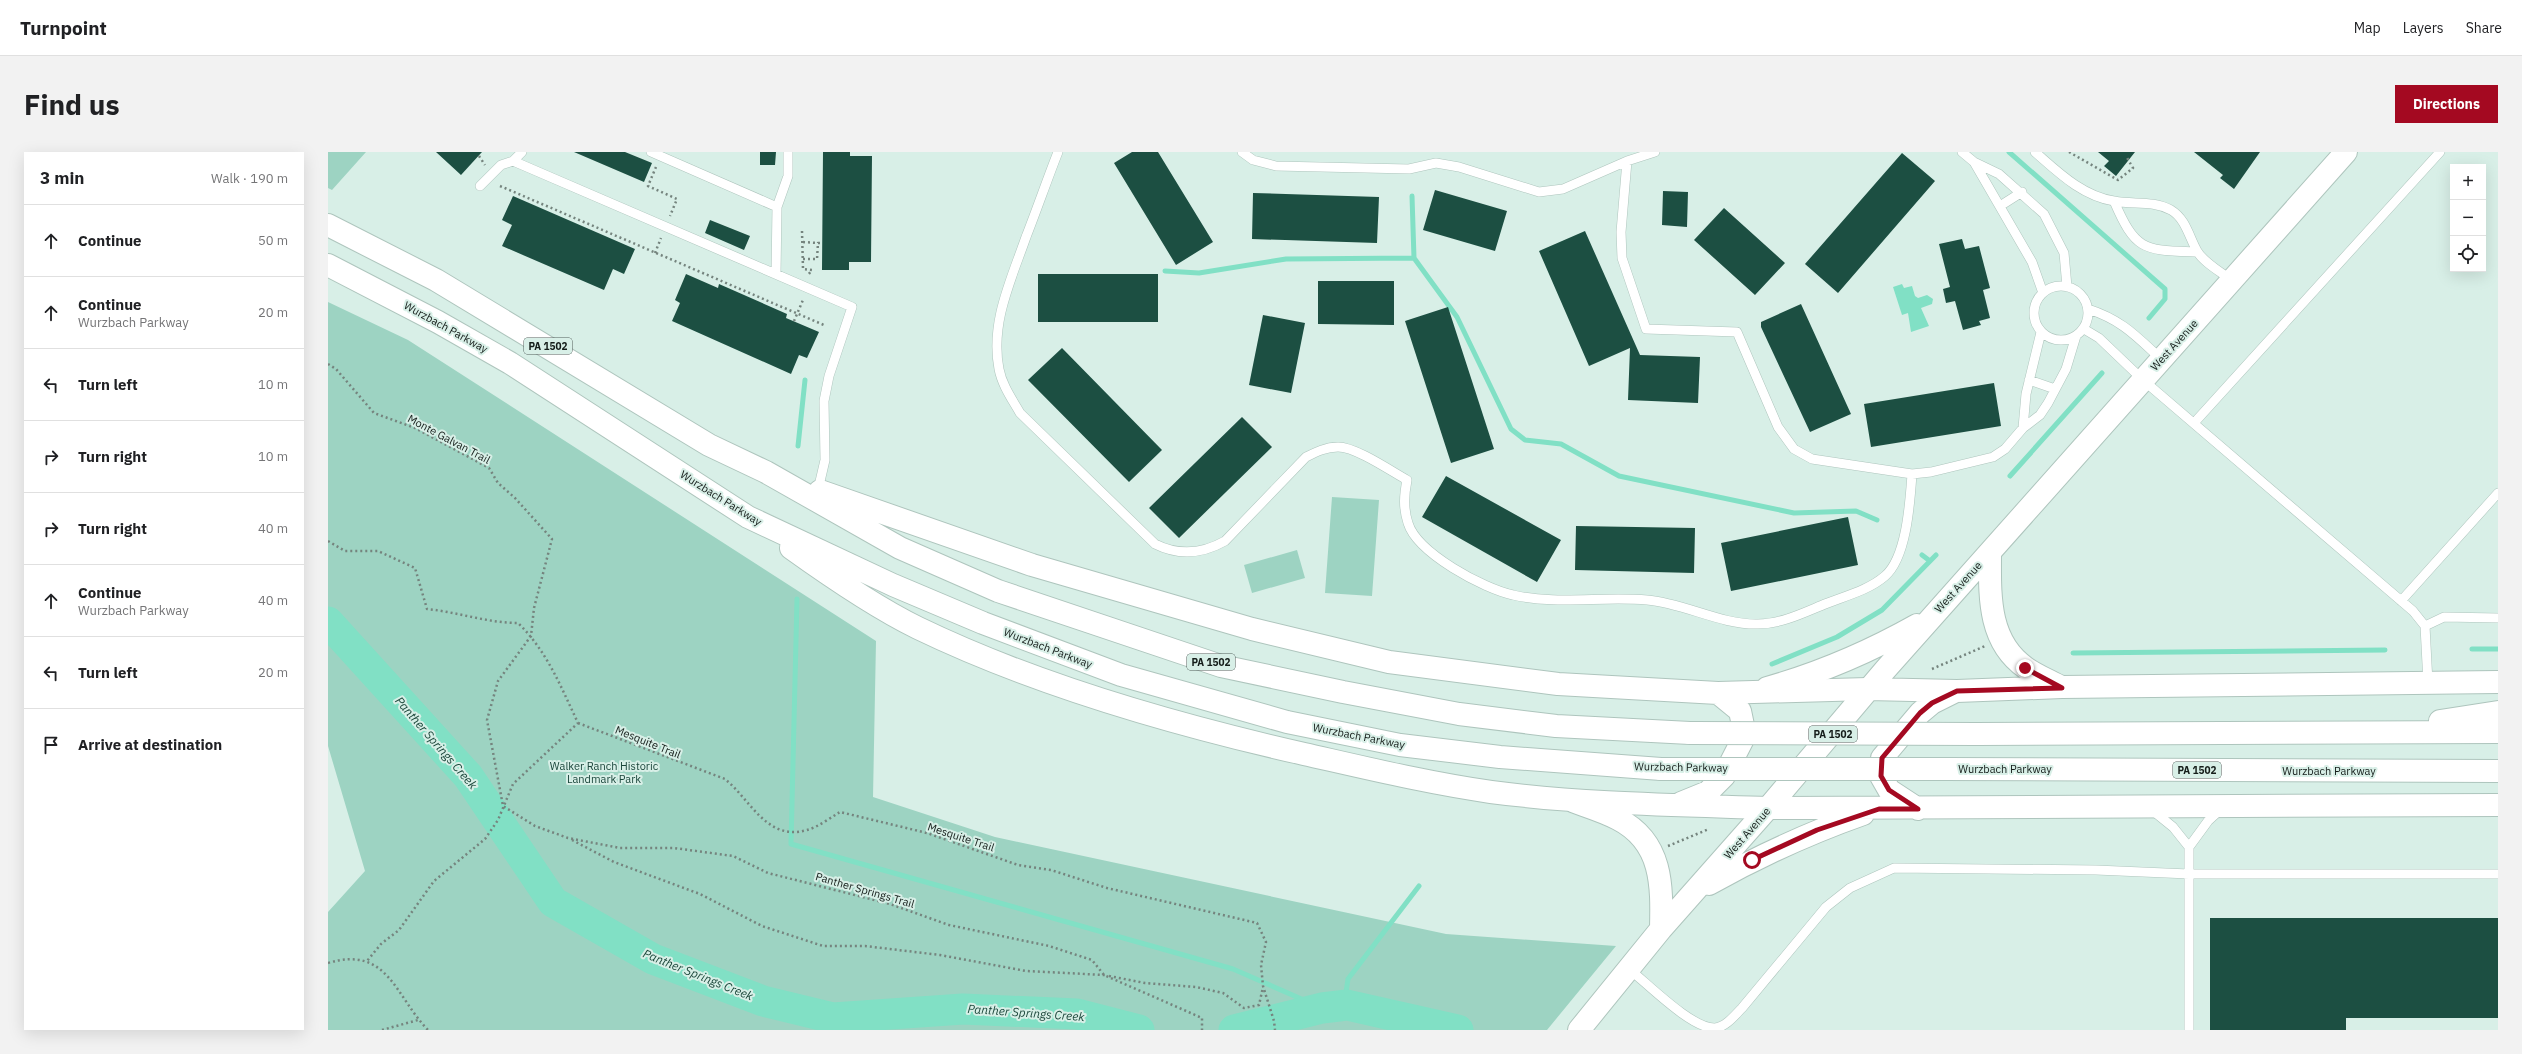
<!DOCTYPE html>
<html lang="en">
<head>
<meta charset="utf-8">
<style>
	body { margin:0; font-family:"IBM Plex Sans",sans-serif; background:#f2f2f2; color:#202124 }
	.controls { position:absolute; right:12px; top:12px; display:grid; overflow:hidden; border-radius:0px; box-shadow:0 4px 16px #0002 }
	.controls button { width:36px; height:36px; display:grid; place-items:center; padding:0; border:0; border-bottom:1px solid #e0e0e0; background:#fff; color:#202124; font:20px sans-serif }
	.stop { position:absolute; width:12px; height:12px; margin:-9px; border:3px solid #a40921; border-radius:50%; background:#fff }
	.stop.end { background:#a40921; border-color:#fff; box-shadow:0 1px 4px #0008 }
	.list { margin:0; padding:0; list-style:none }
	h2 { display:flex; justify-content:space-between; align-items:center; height:52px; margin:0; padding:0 16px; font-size:17px }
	h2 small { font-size:13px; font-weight:400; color:#757577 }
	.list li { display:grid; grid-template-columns:26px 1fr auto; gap:12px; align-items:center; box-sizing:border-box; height:72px; padding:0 16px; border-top:1px solid #e0e0e0 }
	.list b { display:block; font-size:15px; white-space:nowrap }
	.list p { margin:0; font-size:13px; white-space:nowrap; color:#757577 }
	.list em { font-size:13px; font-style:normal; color:#757577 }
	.icon { flex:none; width:22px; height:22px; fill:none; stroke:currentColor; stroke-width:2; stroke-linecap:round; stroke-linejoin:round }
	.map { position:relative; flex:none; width:2170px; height:878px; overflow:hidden; border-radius:0px }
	header { display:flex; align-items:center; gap:24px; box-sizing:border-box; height:56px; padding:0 20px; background:#fff; border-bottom:1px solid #e0e0e0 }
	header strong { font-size:19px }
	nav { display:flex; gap:22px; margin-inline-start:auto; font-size:14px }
	.intro { display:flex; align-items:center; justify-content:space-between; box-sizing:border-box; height:96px; padding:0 24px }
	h1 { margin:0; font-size:28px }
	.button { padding:10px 18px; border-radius:0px; background:#a40921; color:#fff; font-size:14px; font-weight:700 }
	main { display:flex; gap:24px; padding:0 24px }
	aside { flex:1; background:#fff; border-radius:0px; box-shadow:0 4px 16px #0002 }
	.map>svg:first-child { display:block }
</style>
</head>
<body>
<header>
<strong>Turnpoint</strong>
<nav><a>Map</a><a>Layers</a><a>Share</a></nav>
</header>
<div class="intro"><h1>Find us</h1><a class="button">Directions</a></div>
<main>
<aside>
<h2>3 min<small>Walk · 190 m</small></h2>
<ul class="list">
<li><svg class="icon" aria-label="ahead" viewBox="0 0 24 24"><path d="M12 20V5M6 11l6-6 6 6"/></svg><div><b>Continue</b></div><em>50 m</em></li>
<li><svg class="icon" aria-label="ahead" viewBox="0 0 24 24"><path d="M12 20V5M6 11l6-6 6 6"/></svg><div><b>Continue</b><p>Wurzbach Parkway</p></div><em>20 m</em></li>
<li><svg class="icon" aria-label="left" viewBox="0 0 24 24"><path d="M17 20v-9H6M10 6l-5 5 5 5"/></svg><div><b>Turn left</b></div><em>10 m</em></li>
<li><svg class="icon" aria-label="right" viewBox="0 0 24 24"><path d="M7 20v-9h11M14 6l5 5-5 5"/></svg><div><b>Turn right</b></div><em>10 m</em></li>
<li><svg class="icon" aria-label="right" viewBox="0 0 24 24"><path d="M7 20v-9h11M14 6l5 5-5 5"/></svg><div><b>Turn right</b></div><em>40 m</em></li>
<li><svg class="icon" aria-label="ahead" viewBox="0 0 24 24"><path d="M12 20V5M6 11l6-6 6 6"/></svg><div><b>Continue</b><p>Wurzbach Parkway</p></div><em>40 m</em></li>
<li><svg class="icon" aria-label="left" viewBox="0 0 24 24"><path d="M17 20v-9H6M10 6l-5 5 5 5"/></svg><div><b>Turn left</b></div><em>20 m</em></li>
<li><svg class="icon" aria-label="arrive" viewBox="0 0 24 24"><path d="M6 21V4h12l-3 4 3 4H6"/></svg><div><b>Arrive at destination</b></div></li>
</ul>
</aside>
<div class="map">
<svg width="2170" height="878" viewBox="0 0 2170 878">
	<rect width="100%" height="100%" fill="#d8efe7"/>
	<path fill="#9dd3c2" d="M0,0h38l-34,38 -4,-2z
		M0,150l80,38 468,301 -3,156 122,40 451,97 170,12 -69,84h-1219v-118l37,-41 -37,-125z
		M1004,345l47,3 -7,96 -47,-3z
		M969,398l8,28 -53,15 -8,-28z"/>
	<path fill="#81e0c5" d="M1574,132l2,4 8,-2 3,10 3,2 9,-3 6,4 -1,5 -11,4 8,18 -18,6 -3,-19 -6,2 -9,-28z"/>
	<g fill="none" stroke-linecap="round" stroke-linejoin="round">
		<path stroke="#81e0c5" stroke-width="5" d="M1681,0l156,137v10l-16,19
			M1084,44l2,62
			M837,119l34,2 87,-14 128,-1 43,59 54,112 14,11 36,4 58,32 175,37 62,-2 21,9
			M470,294l7,-66
			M1682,324l92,-103
			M1594,403l8,6
			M469,447l-6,245 442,125 89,39
			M2144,497h26
			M1745,501l312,-3
			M1444,512l65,-27 45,-27 54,-55
			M1016,854l4,-27 71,-93"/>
		<path stroke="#81e0c5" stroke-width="31" d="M0,470l140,154 85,126 100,57 110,42 70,17 130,-9 114,5 62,16
			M906,878l88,-22 25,-3 111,25"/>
	</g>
	<path fill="#1c4f42" d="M108,0h46l-21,23z
		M246,0h51l27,11 -8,19z
		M432,0h16l-1,13h-15z
		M495,0h27v4h22l-1,106h-22v8h-27z
		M804,0h26l55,90 -37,23 -62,-102z
		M1770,0h37l-19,24 -12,-10 5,-5z
		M1866,0h66l-26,37 -14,-11 3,-3z
		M1574,1l33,28 -97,112 -33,-29z
		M1107,38l72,21 -12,40 -72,-21z
		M1335,39l25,1 -1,35 -25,-2z
		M925,41l126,4 -2,46 -125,-4z
		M185,44l122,53 -11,25 -11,-5 -9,21 -102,-44 10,-21 -10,-5z
		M1396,56l61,55 -30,32 -61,-55z
		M382,68l40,16 -6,14 -39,-17z
		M1257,79l55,124 60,2 -2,46 -70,-3 2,-52 -41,18 -50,-115z
		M1634,87l3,10 14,-3 11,42 -7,2 7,28 -11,3 2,4 -18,5 -8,-29 -9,2 -3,-14 7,-2 -11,-43z
		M358,122l32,14 1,-4 68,30 -1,4 33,14 -12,26 -8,-3 -8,19 -119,-53 8,-18 -5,-3z
		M710,122h120v48h-120z
		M990,129h76v44l-76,-1z
		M1473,152l50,110 -41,18 -49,-105v-5z
		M1120,155l46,142 -43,14 -46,-142z
		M935,163l42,8 -14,70 -42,-8z
		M734,196l100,102 -33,32 -101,-102z
		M1666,231l7,43 -130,21 -7,-43z
		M914,265l30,30 -93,91 -30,-30z
		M1118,324l115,64 -24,42 -115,-65z
		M1520,365l10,48 -127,26 -10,-48z
		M1248,374l119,2 -1,45 -119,-3z
		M1882,766h288v100h-152v12h-136z"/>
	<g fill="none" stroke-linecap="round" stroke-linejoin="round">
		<g stroke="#aec5bd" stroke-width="10">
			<path id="lane" d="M323,0l126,55
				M730,0c-11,28 -21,57 -32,85 -15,43 -36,86 -27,132 3,16 13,30 21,44l135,131c24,12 47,10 70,-3l81,-84c10,-5 20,-10 32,-10 18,0 53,24 69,33 -3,15 -4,28 1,43 9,30 76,66 105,72 43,10 90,1 134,5 37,3 74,25 111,24 23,0 45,-11 67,-20 20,-8 44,-14 60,-28 22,-19 25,-75 27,-102
				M914,0l11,8 23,6 133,3 27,-6 23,4 80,25 24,-3 64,-28 28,-9
				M1634,0l12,10 25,12 45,40 20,39 3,34
				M1707,0c23,20 47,44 79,49 20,4 38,-1 57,9 15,9 18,27 26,41 6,11 24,21 34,29
				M185,9l339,146 -23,69 -5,25 1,59 -7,30
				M1299,9l-6,71 1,26 24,71 91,3 41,95 16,22 18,10 100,15 19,-2 62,-15 12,-8 18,-21 17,-13 8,-12 18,-34 10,-33
				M1646,10l58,100 11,31
				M152,34l21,-21 12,-4 9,-9
				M1786,49c22,51 30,49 83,51
				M1672,54l22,-14
				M448,122l1,-67 11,-31v-24
				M1706 161a27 27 0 1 1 54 0a27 27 0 1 1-54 0Z
				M1760,157c34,11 48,27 73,50
				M1756,177l15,9 44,42 270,231 12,15 3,57
				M1701,228l26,9
				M1866,271l246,-271
				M1695,276l3,-34 15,-62
				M2073,449l97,-108
				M2097,474l19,-9 54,1
				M1824,658l21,17 16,20
				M1301,817c19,15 63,60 86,59 11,-1 20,-13 27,-20l84,-101 24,-19 44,-20 202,2 93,4h309
				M1861,878v-183l19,-26 13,-12"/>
		</g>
		<g stroke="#aec5bd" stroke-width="24">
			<path id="secondary" d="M1662,400c0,42 -3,89 36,116 10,7 24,13 35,19
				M1439,536c53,-15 102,-36 150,-63
				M1540,537l89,2 105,-4 436,-5
				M1247,650c14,5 30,10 43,17 45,23 44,67 43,110
				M1440,656l730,-3
				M1590,657l-29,-19 -8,-14 1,-18 38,-45 12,-10 22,-11
				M1381,732c50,-28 100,-51 154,-70
				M1251,878l82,-101 107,-121 117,-138 461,-518"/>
		</g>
		<g stroke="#aec5bd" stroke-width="24">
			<path id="highway" d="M0,73l108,55 273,165 57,27 134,76 98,43 223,75 122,26 116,22 97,12 134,7
				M0,113l110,57 72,41 238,154 145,68 90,38 138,52 166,47 113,23 100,12 161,12
				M492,339l212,74 220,64 137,33 169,22 160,9 150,-4
				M463,396c39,28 84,59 127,80 118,57 258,97 386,126 62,14 124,29 187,38 92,12 185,13 277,16
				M2112,569l58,-9
				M1648,582l522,-2
				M1616,617l554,2
				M1353,651l27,-11 16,-16 21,-41 -5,-24 -22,-18"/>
		</g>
		<path stroke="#75847e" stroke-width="2.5" stroke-dasharray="2 3" stroke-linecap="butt" d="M1741,0l49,28 15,-12 -7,-12
			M151,4l6,9
			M328,15l-8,19 29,13 -7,17
			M172,34l324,139
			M474,79l1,38 9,1 -4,5
			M475,90l15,1
			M327,101l6,-15
			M475,107h14l1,-16h4
			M466,169l9,-21
			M0,212l8,5 38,44 41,15 74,40 9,15 17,15 37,41 -18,69 -3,28 -33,45 -11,39 16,86 32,20 33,12 52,10h54l59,8 35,17 122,31 59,21 100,21 43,14 12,15 98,43v12
			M0,389l17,10h33l37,17 12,41c30,3 61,14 91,14 29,28 43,64 60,100l-65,61 -15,36 -13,19 -51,42 -35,49 -18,14 -14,17
			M1604,517l53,-23
			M250,571l147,56c25,20 42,63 82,51 11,-3 23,-12 33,-18l87,21 91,32 33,5 56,18 150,35 9,19 -5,23 2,21 11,35 1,9
			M244,688l42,22 86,32 62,32 61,20h42l75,9 86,16 79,4
			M1340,694l41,-17
			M0,811c60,-18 67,33 100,67
			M781,824l36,7 51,4 27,6 21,15 15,-3 4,-18
			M54,878l36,-10"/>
		<use href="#lane" stroke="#fff" stroke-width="9"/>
		<use href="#secondary" stroke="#fff" stroke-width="22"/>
		<use href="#highway" stroke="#fff" stroke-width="22"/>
		<g stroke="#aec5bd" stroke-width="24" stroke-linecap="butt">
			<path id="highway-bridge" d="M1362,581l286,1
				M1333,617h283"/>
		</g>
		<use href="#highway-bridge" stroke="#fff" stroke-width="22"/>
	</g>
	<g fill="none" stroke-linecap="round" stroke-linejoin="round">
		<path stroke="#a40921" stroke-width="5" d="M1424,708l65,-30 62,-21h39l-29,-19 -8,-14 1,-18 38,-45 12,-10 25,-12 105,-3 -37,-20"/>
	</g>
	<g text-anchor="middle" stroke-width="4" stroke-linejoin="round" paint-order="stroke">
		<g fill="#d8efe7" stroke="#505c58" stroke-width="1">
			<rect x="196" y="186" width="48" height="16" rx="3"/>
			<rect x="859" y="502" width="48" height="16" rx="3"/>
			<rect x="1481" y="574" width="48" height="16" rx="3"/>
			<rect x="1845" y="610" width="48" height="16" rx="3"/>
		</g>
		<g font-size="10" font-weight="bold" fill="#151d1a">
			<text x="220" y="198">PA 1502</text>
			<text x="883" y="514">PA 1502</text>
			<text x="1505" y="586">PA 1502</text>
			<text x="1869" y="622">PA 1502</text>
		</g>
		<g font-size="11" fill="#151d1a" stroke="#d8efe7">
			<text transform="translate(118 175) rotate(29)" y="4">Wurzbach Parkway</text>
			<text transform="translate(1846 193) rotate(-48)" y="4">West Avenue</text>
			<text transform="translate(121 287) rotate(28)" y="4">Monte Galvan Trail</text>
			<text transform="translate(393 346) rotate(32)" y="4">Wurzbach Parkway</text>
			<text transform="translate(1630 435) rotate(-48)" y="4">West Avenue</text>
			<text transform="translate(720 496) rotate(21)" y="4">Wurzbach Parkway</text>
			<text transform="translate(1031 584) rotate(11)" y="4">Wurzbach Parkway</text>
			<text transform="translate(320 590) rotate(22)" y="4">Mesquite Trail</text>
			<text transform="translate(1353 615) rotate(1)" y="4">Wurzbach Parkway</text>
			<text x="1677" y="621">Wurzbach Parkway</text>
			<text x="2001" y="623">Wurzbach Parkway</text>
			<text transform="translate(1419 681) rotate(-49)" y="4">West Avenue</text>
			<text transform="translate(633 685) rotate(18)" y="4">Mesquite Trail</text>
			<text transform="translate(537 738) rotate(16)" y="4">Panther Springs Trail</text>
		</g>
		<g font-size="11" fill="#1b463b" stroke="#d8efe7">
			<text x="276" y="618">Walker Ranch Historic<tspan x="276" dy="13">Landmark Park</tspan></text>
		</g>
		<g font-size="12" font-style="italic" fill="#1c473b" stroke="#d8efe7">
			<text transform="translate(108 591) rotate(49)" y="4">Panther Springs Creek</text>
			<text transform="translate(370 823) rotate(22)" y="4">Panther Springs Creek</text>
			<text transform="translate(698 861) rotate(4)" y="4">Panther Springs Creek</text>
		</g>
	</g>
</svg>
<div class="controls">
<button>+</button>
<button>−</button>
<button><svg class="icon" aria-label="locate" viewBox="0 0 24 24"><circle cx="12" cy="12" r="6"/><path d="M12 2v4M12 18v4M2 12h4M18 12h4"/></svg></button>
</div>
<div class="stop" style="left:1424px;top:708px"></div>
<div class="stop end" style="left:1697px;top:516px"></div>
</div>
</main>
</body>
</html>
